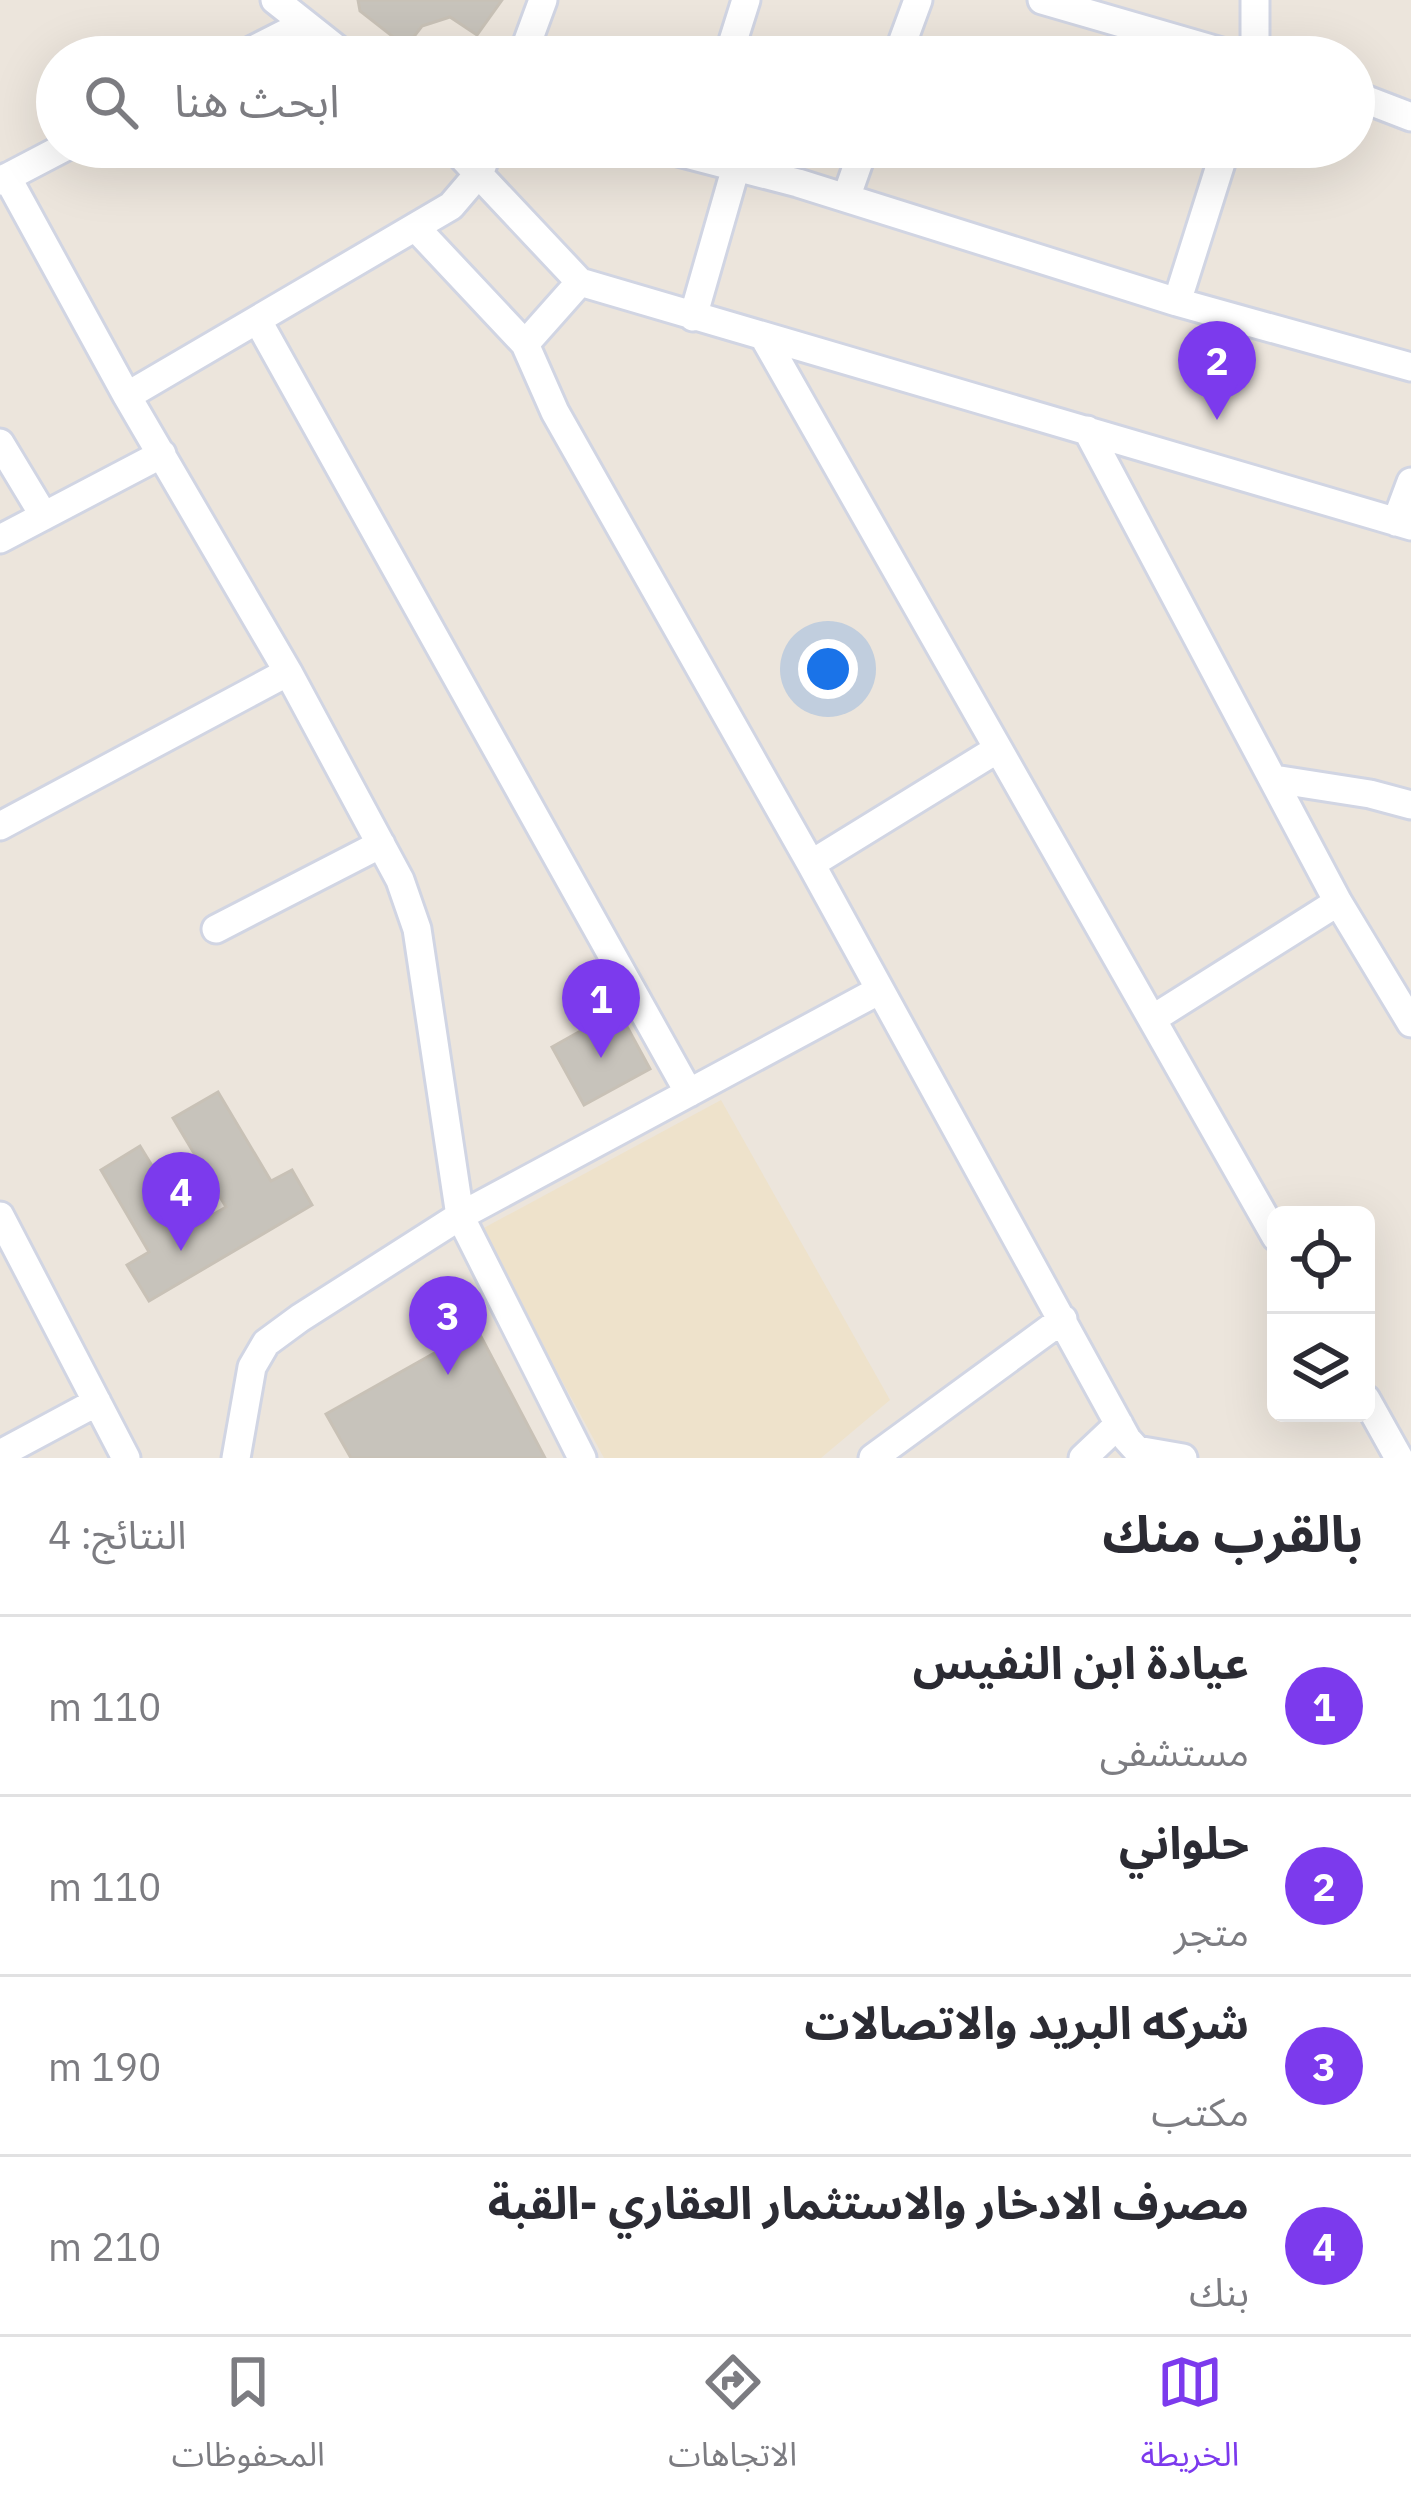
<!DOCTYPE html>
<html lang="ar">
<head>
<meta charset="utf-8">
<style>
	body { margin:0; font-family:"IBM Plex Sans","Noto Sans Arabic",sans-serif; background:#f7f7f7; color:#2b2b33; direction:rtl }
	.controls { position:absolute; right:36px; bottom:36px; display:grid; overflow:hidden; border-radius:18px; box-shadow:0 12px 48px #0002 }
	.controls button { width:108px; height:108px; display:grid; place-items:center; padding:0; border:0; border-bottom:3px solid #e1e1e2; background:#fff; color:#2b2b33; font:60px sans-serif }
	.you { position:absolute; left:828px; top:669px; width:42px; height:42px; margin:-30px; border:9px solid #fff; border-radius:50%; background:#1a73e8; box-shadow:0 0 0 18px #1a73e833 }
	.badge { display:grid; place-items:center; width:78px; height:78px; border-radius:50%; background:#7c3aed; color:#fff; font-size:39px; font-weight:700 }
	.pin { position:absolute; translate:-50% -99px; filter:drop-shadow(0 3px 6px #0008) }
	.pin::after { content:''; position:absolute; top:63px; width:42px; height:36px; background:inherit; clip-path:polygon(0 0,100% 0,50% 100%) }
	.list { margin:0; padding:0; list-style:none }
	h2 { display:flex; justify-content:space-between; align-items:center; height:156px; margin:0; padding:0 48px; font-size:51px }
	h2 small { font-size:39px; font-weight:400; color:#7c7c81 }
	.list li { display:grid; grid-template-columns:78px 1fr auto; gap:36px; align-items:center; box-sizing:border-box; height:180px; padding:0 48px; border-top:3px solid #e1e1e2 }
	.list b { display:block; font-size:45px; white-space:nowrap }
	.list p { margin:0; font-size:39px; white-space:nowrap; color:#7c7c81 }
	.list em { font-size:39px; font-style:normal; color:#7c7c81 }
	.icon { flex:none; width:66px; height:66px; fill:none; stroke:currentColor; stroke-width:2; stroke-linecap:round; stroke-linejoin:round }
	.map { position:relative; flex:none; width:1411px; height:1458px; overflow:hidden; direction:ltr }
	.search { position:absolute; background:#fff; box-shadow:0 12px 48px #0002; left:36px; right:36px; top:36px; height:132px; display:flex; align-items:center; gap:30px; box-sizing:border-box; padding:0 42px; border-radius:66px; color:#7c7c81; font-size:45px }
	.sheet { height:876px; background:#fff }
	nav { display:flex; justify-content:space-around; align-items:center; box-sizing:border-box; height:168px; border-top:3px solid #e1e1e2; background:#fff; font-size:33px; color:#7c7c81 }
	nav a { display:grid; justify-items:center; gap:6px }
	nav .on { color:#7c3aed }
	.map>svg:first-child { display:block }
</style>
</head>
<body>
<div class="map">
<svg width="1411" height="1458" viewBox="0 0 1411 1458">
	<rect width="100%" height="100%" fill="#ece5dc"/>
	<path fill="#eee2cb" d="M721,1100l169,300 -69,58h-217l-124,-228z"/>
	<path fill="#c7c3bb" stroke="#c8c1b6" stroke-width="3" d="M358,0h144l-25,35 -27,-18 -28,9 -16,21 -46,-36z
		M618,1010l32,59 -66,36 -32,-58z
		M218,1092l53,89 21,-11 20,35 -163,96 -22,-36 22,-13 -48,-82 39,-24 50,82 36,-21 -53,-89z
		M477,1329l68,129h-194l-25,-44z"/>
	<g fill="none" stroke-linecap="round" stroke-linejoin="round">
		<g stroke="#d1d5e3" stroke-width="33">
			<path id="minor" d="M275,0l72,57
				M1042,0l197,57
				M1255,0v57
				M239,57l63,-32
				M522,57l21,-57
				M728,57l18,-57
				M897,57l21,-57
				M1354,95l57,22
				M453,147l127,135 831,244
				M659,147l139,36 379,119 234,65
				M7,177l120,219 161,276 112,208 17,49 43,287 122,242
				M0,181l65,-34
				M846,198l18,-51
				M417,229l108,115 30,68 256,452 316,575 10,11 46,8
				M1177,302l49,-155
				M693,317l43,-150
				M258,321l431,772
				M765,339l511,898
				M525,344l55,-62
				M127,396l324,-190 29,-34 9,-25
				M1087,430l251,472 73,121
				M0,443l44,73
				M1396,522l15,-40
				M0,539l162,-85
				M1274,779l96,15 41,11
				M0,826l288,-154
				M811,864l185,-114
				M216,929l165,-85
				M1154,1018l184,-116
				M0,1216l126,242
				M1366,1399l33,59
				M0,1454l97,-52
				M236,1458l16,-91 14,-24 34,-25 160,-102 418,-225
				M873,1458l190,-139
				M1083,1458l36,-34"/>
		</g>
		<use href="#minor" stroke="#fff" stroke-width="27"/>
	</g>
</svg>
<div class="controls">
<button><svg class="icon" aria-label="locate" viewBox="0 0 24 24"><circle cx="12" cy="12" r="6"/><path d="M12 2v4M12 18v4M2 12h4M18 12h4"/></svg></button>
<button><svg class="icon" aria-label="layers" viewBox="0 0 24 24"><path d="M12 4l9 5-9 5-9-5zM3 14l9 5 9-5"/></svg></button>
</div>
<div class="you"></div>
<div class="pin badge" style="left:601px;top:1058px">1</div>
<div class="pin badge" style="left:1217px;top:420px">2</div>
<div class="pin badge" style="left:448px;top:1375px">3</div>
<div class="pin badge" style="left:181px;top:1251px">4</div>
<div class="search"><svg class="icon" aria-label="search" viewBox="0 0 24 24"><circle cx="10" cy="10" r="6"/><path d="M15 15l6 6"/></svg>ابحث هنا</div>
</div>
<section class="sheet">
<h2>بالقرب منك<small>النتائج: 4</small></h2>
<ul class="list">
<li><span class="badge">1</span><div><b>عيادة ابن النفيس</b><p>مستشفى</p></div><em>110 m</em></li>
<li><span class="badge">2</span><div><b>حلواني</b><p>متجر</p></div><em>110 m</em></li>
<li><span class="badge">3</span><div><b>شركه البريد والاتصالات</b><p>مكتب</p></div><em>190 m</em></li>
<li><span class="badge">4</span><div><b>مصرف الادخار والاستثمار العقاري -القبة</b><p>بنك</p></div><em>210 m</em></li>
</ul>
</section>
<nav>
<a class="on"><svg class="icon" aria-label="map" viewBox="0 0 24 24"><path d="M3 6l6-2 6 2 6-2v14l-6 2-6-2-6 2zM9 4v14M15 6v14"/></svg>الخريطة</a>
<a><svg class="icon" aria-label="directions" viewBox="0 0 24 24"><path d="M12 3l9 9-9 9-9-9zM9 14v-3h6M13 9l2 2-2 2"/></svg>الاتجاهات</a>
<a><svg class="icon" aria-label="saved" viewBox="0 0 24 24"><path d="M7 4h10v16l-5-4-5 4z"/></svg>المحفوظات</a>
</nav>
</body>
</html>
